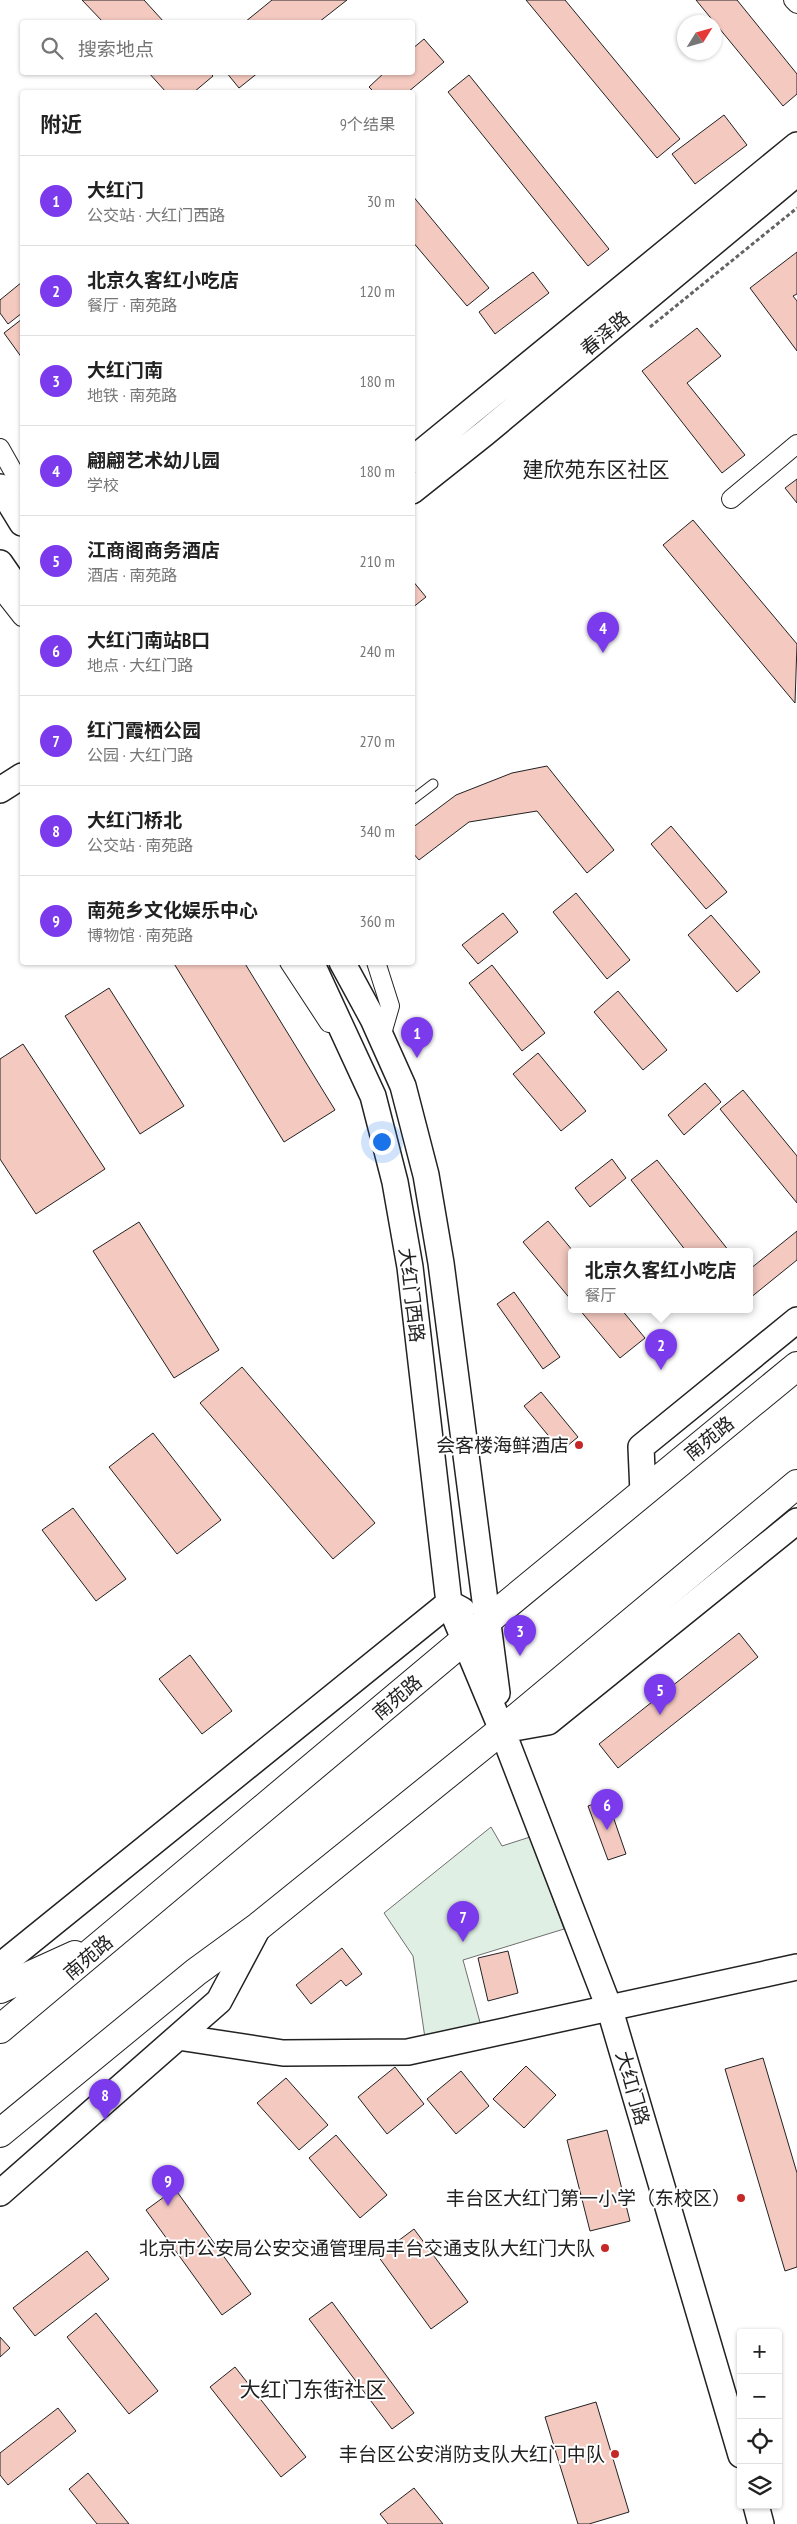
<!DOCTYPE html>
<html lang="zh">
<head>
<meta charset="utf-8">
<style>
	body { margin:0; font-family:"PT Sans Narrow","Noto Sans SC",sans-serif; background:#f2f2f2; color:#222 }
	.controls { position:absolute; right:15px; bottom:15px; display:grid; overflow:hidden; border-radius:5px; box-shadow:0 1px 4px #0004 }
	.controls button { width:45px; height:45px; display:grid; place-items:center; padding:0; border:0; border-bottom:1px solid #e0e0e0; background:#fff; color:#222; font:25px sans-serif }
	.compass { position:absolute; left:677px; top:15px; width:45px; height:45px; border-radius:50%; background:#fff; box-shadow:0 1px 4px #0004; rotate:53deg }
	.you { position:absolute; left:381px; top:1141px; width:18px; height:18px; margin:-12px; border:4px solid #fff; border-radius:50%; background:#1a73e8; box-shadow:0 0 0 8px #1a73e833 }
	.badge { display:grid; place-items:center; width:32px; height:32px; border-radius:50%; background:#7c3aed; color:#fff; font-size:16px; font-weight:700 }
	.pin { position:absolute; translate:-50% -41px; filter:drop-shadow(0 1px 2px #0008) }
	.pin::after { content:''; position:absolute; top:26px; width:18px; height:15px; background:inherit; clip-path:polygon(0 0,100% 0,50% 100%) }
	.popup { position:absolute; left:568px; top:1248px; width:185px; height:65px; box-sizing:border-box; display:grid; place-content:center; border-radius:5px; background:#fff; filter:drop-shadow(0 1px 4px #0005); font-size:16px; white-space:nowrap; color:#767676 }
	.popup b { font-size:19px; color:#222 }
	.popup::after { content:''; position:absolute; left:50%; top:100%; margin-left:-10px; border:10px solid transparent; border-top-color:#fff }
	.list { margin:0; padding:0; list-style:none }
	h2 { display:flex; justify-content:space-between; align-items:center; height:65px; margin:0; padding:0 20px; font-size:21px }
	h2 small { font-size:16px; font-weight:400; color:#767676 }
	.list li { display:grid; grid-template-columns:32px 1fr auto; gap:15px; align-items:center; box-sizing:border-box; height:90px; padding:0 20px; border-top:1px solid #e0e0e0 }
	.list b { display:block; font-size:19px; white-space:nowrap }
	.list p { margin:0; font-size:16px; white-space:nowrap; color:#767676 }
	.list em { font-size:16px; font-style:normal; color:#767676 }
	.icon { flex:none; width:28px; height:28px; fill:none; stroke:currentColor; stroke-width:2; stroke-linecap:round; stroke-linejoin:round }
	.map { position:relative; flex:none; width:797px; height:2524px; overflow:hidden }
	.search { position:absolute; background:#fff; box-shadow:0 1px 4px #0004; left:20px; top:20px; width:395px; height:55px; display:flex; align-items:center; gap:12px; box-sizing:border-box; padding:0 18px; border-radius:5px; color:#767676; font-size:19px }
	.panel { position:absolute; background:#fff; box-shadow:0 1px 4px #0004; left:20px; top:90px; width:395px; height:875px; border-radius:5px }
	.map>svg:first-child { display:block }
</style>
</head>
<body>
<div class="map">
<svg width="797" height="2524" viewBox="0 0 797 2524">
	<rect width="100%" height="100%" fill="#fff"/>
	<path fill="#e0efe3" stroke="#6f6f6f" d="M491,1827l11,19 28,-9 34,92 -101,31 18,66 -56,12 -12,-82 -29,-43z"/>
	<path fill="#f3c9c0" stroke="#222" d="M82,0h62l20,22h-61z
		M272,0h75l-28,22h-74z
		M526,0h39l115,139 -23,19z
		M696,0h41l60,74v20l-14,12z
		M424,39l20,23 -36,30h-34l-5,-5 16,-15h27v-23z
		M148,72h61l4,4 -19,16h-28z
		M226,72h33l-20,16z
		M469,75l140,174 -21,17 -140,-174z
		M724,115l23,30 -52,39 -23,-30z
		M412,195l77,93 -22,18 -55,-65z
		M797,252v42l-4,2 4,5v50l-47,-63z
		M533,272l16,21 -54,41 -16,-22z
		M22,282v31l-14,11 -8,-11v-13z
		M22,319v39l-18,-25z
		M697,328l24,28 -34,27 58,72 -23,18 -80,-102z
		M797,479v24l-12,-15z
		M693,520l104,124 -2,59 -132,-158z
		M412,580l14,17 -14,11z
		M547,766l67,84 -27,23 -50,-62 -68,11 -50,38 -7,-8v-24l44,-33 56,-22z
		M671,826l56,66 -21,17 -55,-65z
		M576,893l54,67 -23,19 -54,-67z
		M503,913l15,19 -40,32 -16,-19z
		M711,915l49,57 -23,20 -49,-57z
		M173,962h71l91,148 -51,32z
		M492,965l53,68 -23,18 -53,-68z
		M109,988l75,118 -44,28 -75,-118z
		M618,991l49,59 -24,20 -49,-58z
		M23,1044l82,125 -69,45 -36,-55v-100z
		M538,1053l48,58 -25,20 -48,-57z
		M705,1083l16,19 -37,33 -16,-20z
		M743,1090l54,66v47l-77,-94z
		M612,1159l14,19 -36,29 -15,-19z
		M657,1160l72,91h-43l-55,-71z
		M548,1221l25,30 -1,50 -49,-59z
		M139,1222l80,128 -45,28 -81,-127z
		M797,1231v29l-47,38v-29z
		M514,1292l46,65 -17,12 -46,-65z
		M579,1309h42l24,29 -25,20z
		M242,1367l133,156 -42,36 -133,-156z
		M541,1392l37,45 -17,14 -37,-45z
		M153,1433l68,87 -44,34 -68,-87z
		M73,1508l53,71 -30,22 -54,-71z
		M739,1633l19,24 -140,111 -19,-24z
		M190,1655l42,56 -30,23 -43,-55z
		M607,1799l19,55 -18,6 -20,-54z
		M342,1948l20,26 -16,12 -5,-6 -30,24 -15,-19z
		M508,1951l10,42 -30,8 -10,-43z
		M763,2058l34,115v94l-12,4 -60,-202z
		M526,2066l30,29 -32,33 -31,-29z
		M395,2067l29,37 -37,30 -29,-37z
		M461,2071l28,35 -33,28 -29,-35z
		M286,2078l42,47 -29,25 -42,-47z
		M607,2130l23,91 -40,10 -23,-91z
		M336,2135l51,60 -27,23 -51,-60z
		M175,2189l76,105 -29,21 -76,-105z
		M414,2229l54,73 -37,27 -53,-73z
		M87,2251l22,28 -74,57 -22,-28z
		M332,2302l82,111 -22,16 -83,-110z
		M96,2313l62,78 -29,23 -62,-77z
		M0,2337l10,11 -10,9z
		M235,2367l71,90 -25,20 -71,-90z
		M596,2402l33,110 -40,12h-11l-33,-107z
		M58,2408l18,23 -68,54 -8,-10v-22z
		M88,2473l41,51h-32l-28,-35z
		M414,2488l29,36h-55l-8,-10z"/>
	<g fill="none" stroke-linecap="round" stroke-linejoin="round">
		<g stroke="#222" stroke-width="11">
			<path id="lane" d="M412,800l21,-16"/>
		</g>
		<g stroke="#222" stroke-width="20">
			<path id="street" d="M793,0l4,4
				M0,448l22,39
				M731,499l66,-55
				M0,589l22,28
				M289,962l40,61
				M376,962l14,44 -9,31"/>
		</g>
		<g stroke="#222" stroke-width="28">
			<path id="secondary" d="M412,460l385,-315
				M0,487l22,36
				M412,491l73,-58 312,-260
				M0,563l22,32
				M0,790l22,-14
				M311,962l62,134 22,86 15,85 39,336 53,127 108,280 131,445
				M342,962l31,57 30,67 23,89 15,88 56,430
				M643,1493l-2,-46 156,-127
				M502,1730l46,-8 249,-201
				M0,1966l449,-363 13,7
				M178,2037l105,16 125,-1 389,-85
				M0,2193l219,-192 40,-75
				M756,2505l5,19"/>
		</g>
		<g stroke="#222" stroke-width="30">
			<path id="highway" d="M0,1989l75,-34
				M0,2029l487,-408 310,-255
				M0,2133l196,-161 63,-46 243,-196 295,-246"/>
		</g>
		<path stroke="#646464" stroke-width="3" stroke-dasharray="4 2.5" stroke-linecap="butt" d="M650,327l147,-119"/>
		<use href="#lane" stroke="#fff" stroke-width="9"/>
		<use href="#street" stroke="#fff" stroke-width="18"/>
		<use href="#secondary" stroke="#fff" stroke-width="25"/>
		<use href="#highway" stroke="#fff" stroke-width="28"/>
	</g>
	<g fill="#c62828" stroke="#fff" stroke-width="2">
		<circle cx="579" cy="1445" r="5"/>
		<circle cx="741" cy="2198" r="5"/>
		<circle cx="605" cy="2248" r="5"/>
		<circle cx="615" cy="2454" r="5"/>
	</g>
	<g text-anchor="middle" stroke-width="4" stroke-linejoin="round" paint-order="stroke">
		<g font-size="19" fill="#222" stroke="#fff">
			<text transform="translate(605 333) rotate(-40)" y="7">春泽路</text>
			<text transform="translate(412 1295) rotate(83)" y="7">大红门西路</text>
			<text transform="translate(709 1438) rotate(-39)" y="7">南苑路</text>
			<text transform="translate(397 1697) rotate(-40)" y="7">南苑路</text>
			<text transform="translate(88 1957) rotate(-40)" y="7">南苑路</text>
			<text transform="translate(633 2088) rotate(74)" y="7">大红门路</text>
		</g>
		<g font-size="19" fill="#222" stroke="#fff" text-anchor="end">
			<text x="569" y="1452">会客楼海鲜酒店</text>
			<text x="731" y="2205">丰台区大红门第一小学（东校区）</text>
			<text x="595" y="2255">北京市公安局公安交通管理局丰台交通支队大红门大队</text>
			<text x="605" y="2461">丰台区公安消防支队大红门中队</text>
		</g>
		<g font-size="21" fill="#222" stroke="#fff">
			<text x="596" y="477">建欣苑东区社区</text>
			<text x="313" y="2397">大红门东街社区</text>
		</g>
	</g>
</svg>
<div class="controls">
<button>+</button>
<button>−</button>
<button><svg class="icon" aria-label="locate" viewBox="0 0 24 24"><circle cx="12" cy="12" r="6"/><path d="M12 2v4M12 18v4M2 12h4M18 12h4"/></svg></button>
<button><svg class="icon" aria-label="layers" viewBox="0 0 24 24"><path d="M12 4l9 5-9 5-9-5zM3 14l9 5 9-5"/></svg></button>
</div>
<svg class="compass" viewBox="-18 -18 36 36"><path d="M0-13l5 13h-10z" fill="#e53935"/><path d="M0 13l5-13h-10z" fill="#767676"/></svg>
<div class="you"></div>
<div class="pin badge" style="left:417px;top:1058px">1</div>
<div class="pin badge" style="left:661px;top:1370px">2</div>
<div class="popup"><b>北京久客红小吃店</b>餐厅</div>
<div class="pin badge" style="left:520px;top:1656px">3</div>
<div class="pin badge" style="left:603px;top:653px">4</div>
<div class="pin badge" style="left:660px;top:1715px">5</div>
<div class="pin badge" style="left:607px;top:1830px">6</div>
<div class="pin badge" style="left:463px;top:1942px">7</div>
<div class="pin badge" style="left:105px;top:2120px">8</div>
<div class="pin badge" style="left:168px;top:2206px">9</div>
<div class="search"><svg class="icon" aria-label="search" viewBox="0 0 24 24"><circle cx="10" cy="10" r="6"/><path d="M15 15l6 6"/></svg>搜索地点</div>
<section class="panel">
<h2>附近<small>9个结果</small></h2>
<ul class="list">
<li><span class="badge">1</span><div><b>大红门</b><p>公交站 · 大红门西路</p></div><em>30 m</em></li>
<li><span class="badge">2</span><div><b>北京久客红小吃店</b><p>餐厅 · 南苑路</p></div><em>120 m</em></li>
<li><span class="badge">3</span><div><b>大红门南</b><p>地铁 · 南苑路</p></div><em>180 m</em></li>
<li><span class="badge">4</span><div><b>翩翩艺术幼儿园</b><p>学校</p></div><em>180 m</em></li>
<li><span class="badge">5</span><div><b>江商阁商务酒店</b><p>酒店 · 南苑路</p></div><em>210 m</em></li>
<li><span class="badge">6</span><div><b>大红门南站B口</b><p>地点 · 大红门路</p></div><em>240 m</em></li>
<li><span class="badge">7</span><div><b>红门霞栖公园</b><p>公园 · 大红门路</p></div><em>270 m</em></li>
<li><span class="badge">8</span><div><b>大红门桥北</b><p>公交站 · 南苑路</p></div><em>340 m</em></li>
<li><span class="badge">9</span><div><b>南苑乡文化娱乐中心</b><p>博物馆 · 南苑路</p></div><em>360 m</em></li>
</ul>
</section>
</div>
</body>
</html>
